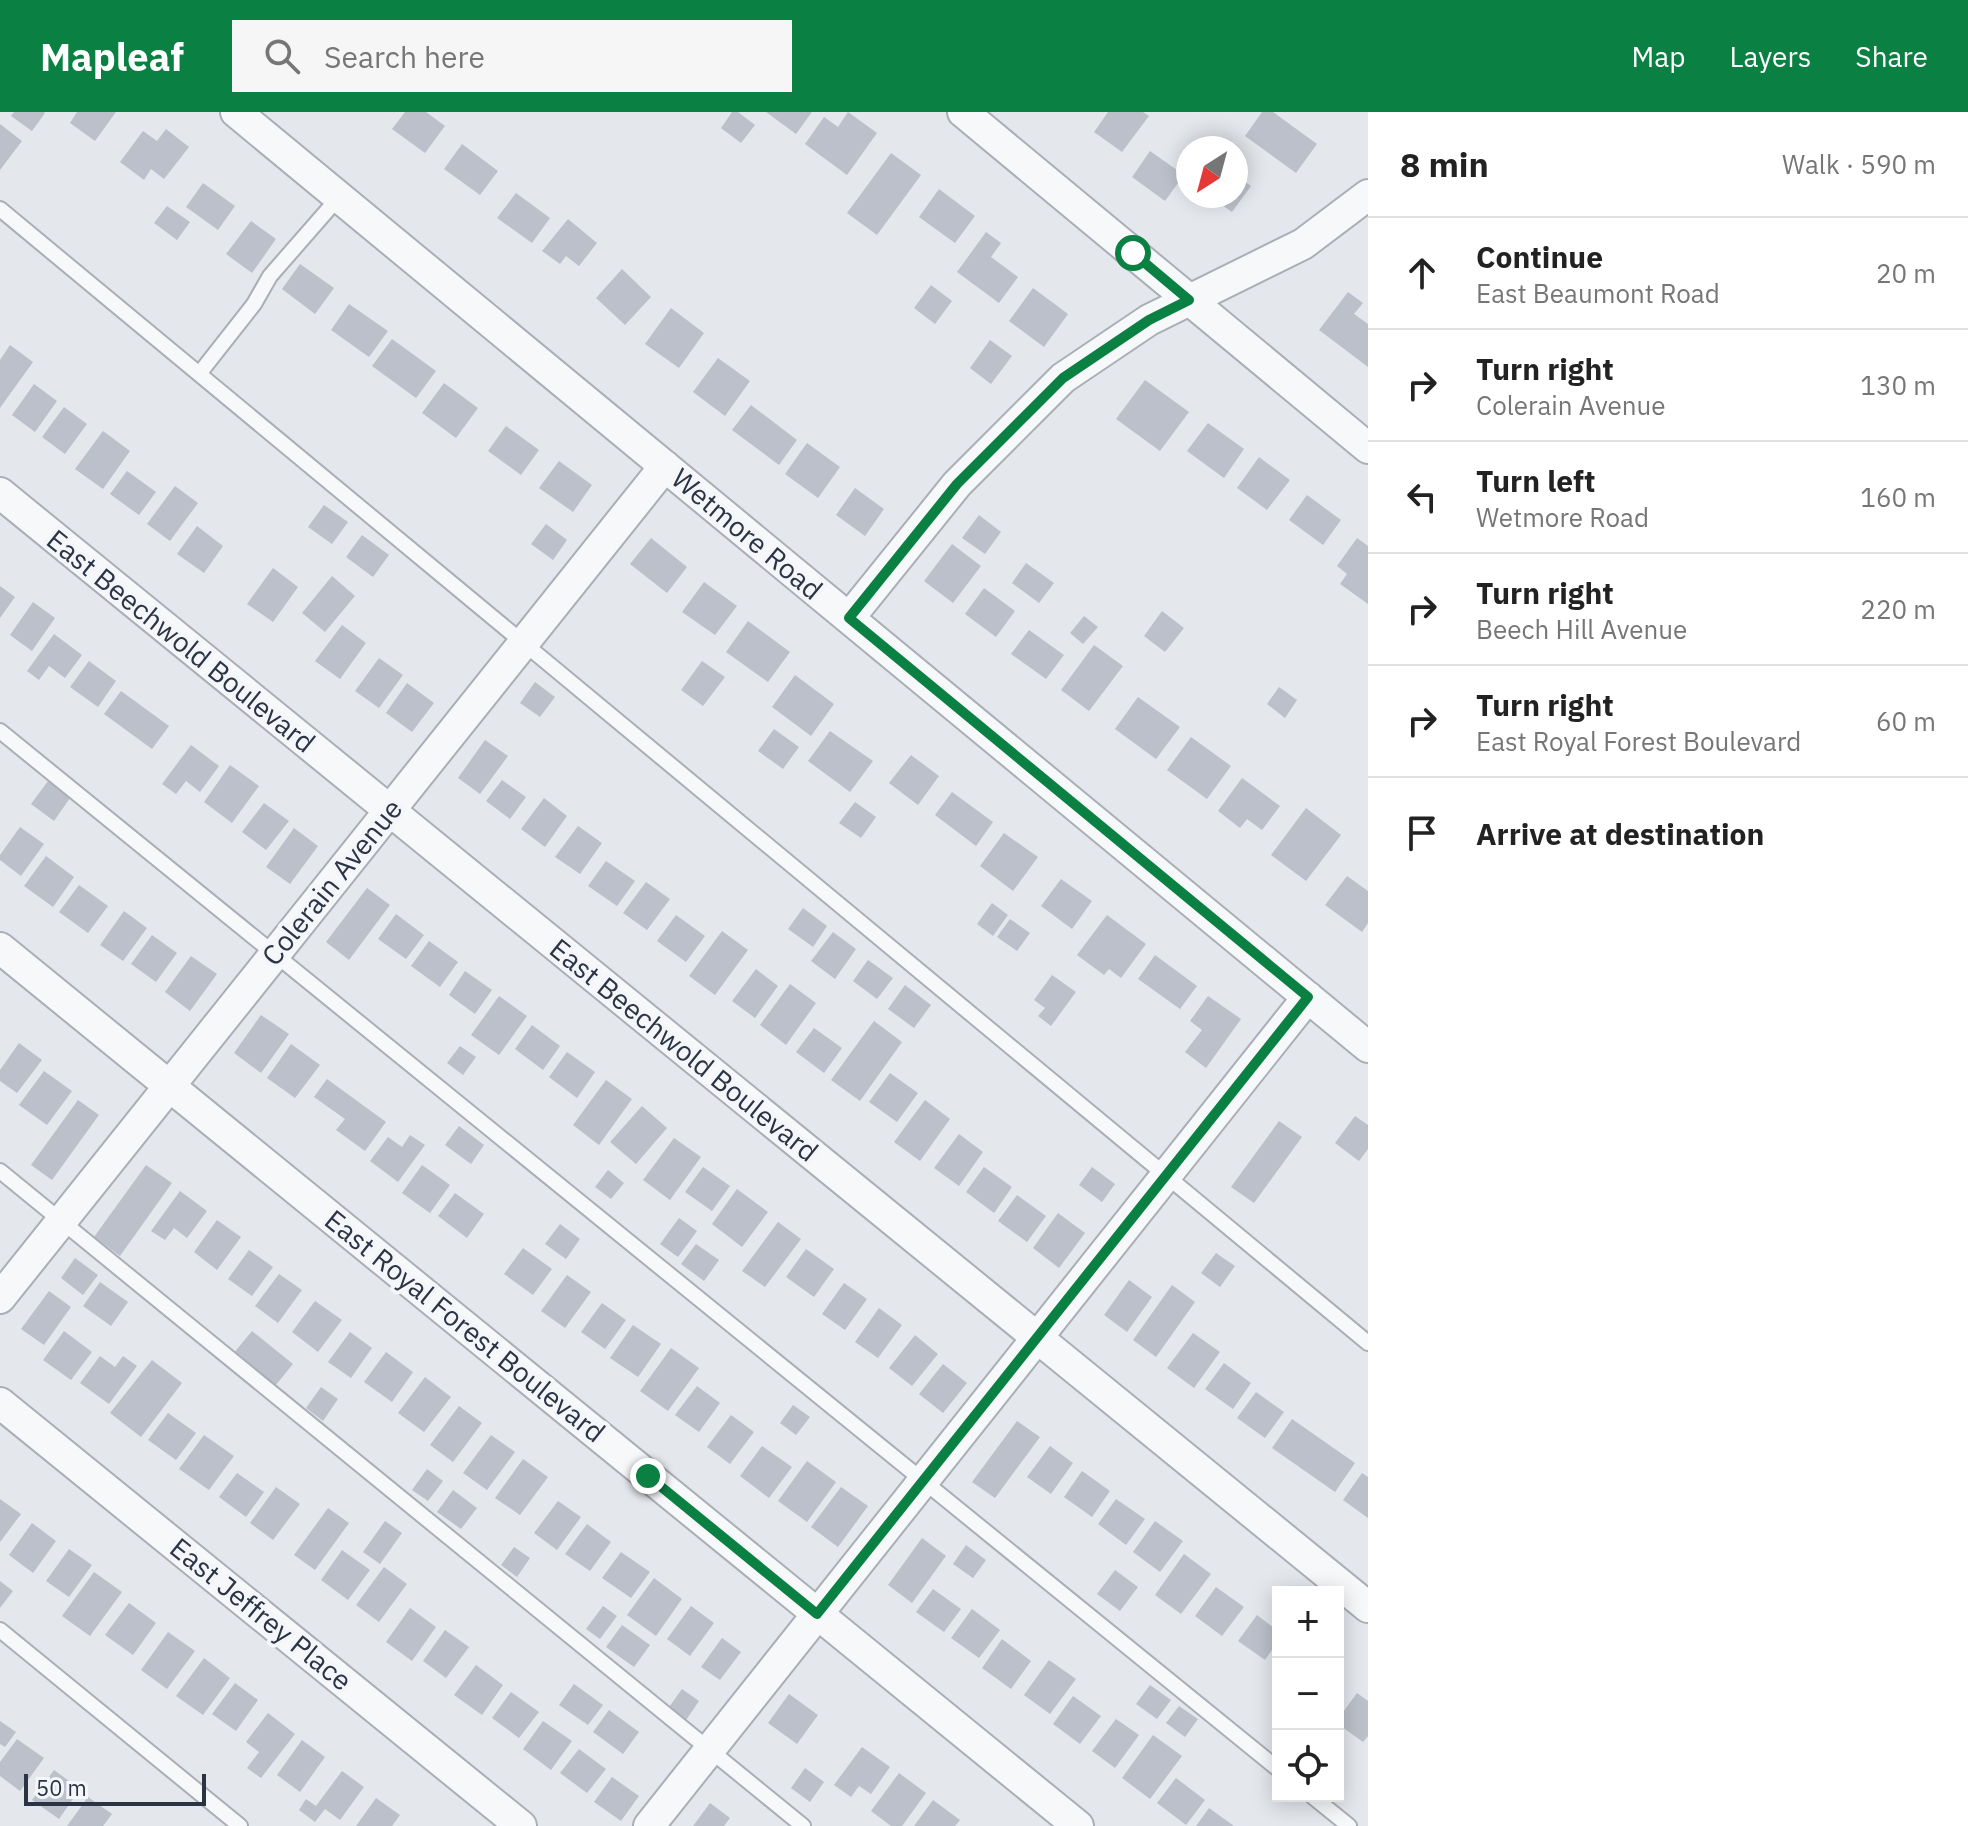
<!DOCTYPE html>
<html lang="en">
<head>
<meta charset="utf-8">
<style>
	body { margin:0; font-family:"IBM Plex Sans",sans-serif; background:#f6f6f6; color:#222 }
	.controls { position:absolute; right:24px; bottom:24px; display:grid; overflow:hidden; border-radius:0px; box-shadow:0 4px 20px #0003 }
	.controls button { width:72px; height:72px; display:grid; place-items:center; padding:0; border:0; border-bottom:2px solid #e0e0e0; background:#fff; color:#222; font:40px sans-serif }
	.compass { position:absolute; left:1176px; top:24px; width:72px; height:72px; border-radius:50%; background:#fff; box-shadow:0 4px 20px #0003; rotate:216deg }
	.scale { position:absolute; left:24px; bottom:20px; width:182px; box-sizing:border-box; padding-left:8px; border:4px solid #2b3445; border-top:0; font-size:22px; line-height:28px; white-space:nowrap; color:#2b3445; -webkit-text-stroke:6px #f4f6f9; paint-order:stroke }
	.stop { position:absolute; width:24px; height:24px; margin:-18px; border:6px solid #0b8043; border-radius:50%; background:#fff }
	.stop.end { background:#0b8043; border-color:#fff; box-shadow:0 2px 8px #0008 }
	.list { margin:0; padding:0; list-style:none }
	h2 { display:flex; justify-content:space-between; align-items:center; height:104px; margin:0; padding:0 32px; font-size:34px }
	h2 small { font-size:26px; font-weight:400; color:#767676 }
	.list li { display:grid; grid-template-columns:52px 1fr auto; gap:24px; align-items:center; box-sizing:border-box; height:112px; padding:0 32px; border-top:2px solid #e0e0e0 }
	.list b { display:block; font-size:30px; white-space:nowrap }
	.list p { margin:0; font-size:26px; white-space:nowrap; color:#767676 }
	.list em { font-size:26px; font-style:normal; color:#767676 }
	.icon { flex:none; width:44px; height:44px; fill:none; stroke:currentColor; stroke-width:2; stroke-linecap:round; stroke-linejoin:round }
	.map { position:relative; flex:none; width:1368px; height:1714px; overflow:hidden }
	header { display:flex; align-items:center; gap:48px; box-sizing:border-box; height:112px; padding:0 40px; background:#0b8043; color:#fff }
	header strong { font-size:38px }
	nav { display:flex; gap:44px; margin-inline-start:auto; font-size:28px }
	.search { width:560px; height:72px; background:#f6f6f6; display:flex; align-items:center; gap:20px; box-sizing:border-box; padding:0 28px; border-radius:0px; color:#767676; font-size:30px }
	main { display:flex }
	aside { flex:1; background:#fff }
	.map>svg:first-child { display:block }
</style>
</head>
<body>
<header>
<strong>Mapleaf</strong>
<div class="search"><svg class="icon" aria-label="search" viewBox="0 0 24 24"><circle cx="10" cy="10" r="6"/><path d="M15 15l6 6"/></svg>Search here</div>
<nav><a>Map</a><a>Layers</a><a>Share</a></nav>
</header>
<main>
<div class="map">
<svg width="1368" height="1714" viewBox="0 0 1368 1714">
	<rect width="100%" height="100%" fill="#e4e7ec"/>
	<path fill="#bbc0ca" d="M14,0h29l2,1 -13,18 -21,-15z
		M77,0h39l-21,29 -25,-18z
		M405,0h21l19,14 -20,27 -33,-24z
		M732,0h6l17,13 -14,18 -20,-15z
		M766,0h46l-16,22z
		M848,0l29,21 -30,42 -42,-31 19,-27 14,10z
		M1108,0h35l6,4 -27,36 -28,-20z
		M1262,0h11l44,32 -21,29 -51,-37z
		M0,12l22,17 -22,29z
		M166,17l23,18 -25,32 -13,-10 -7,11 -24,-18 23,-31 14,10z
		M462,32l36,27 -18,24 -36,-26z
		M1150,39l34,24 -19,26 -33,-24z
		M891,41l30,22 -44,60 -30,-22z
		M1236,64l15,10 -19,26 -23,-16h27z
		M203,71l32,23 -17,24 -32,-23z
		M939,77l36,27 -20,27 -36,-26z
		M516,81l34,25 -18,25 -35,-25z
		M167,94l23,16 -13,18 -23,-17z
		M568,107l29,24 -18,23 -13,-10 -6,8 -18,-13z
		M251,109l25,18 -24,34 -26,-19z
		M986,120l15,11 -10,14 27,20 -19,26 -42,-31z
		M300,152l34,24 -19,26 -33,-25z
		M622,157l29,28 -26,28 -29,-27z
		M931,173l21,16 -17,23 -21,-16z
		M1033,176l35,26 -24,33 -35,-26z
		M1348,180l15,11 -9,11 14,10v43l-49,-37z
		M349,192l39,27 -19,26 -38,-27z
		M671,196l33,25 -25,35 -34,-24z
		M392,227l44,32 -20,27 -44,-32z
		M990,228l22,16 -21,28 -21,-16z
		M10,233l23,17 -33,46v-48z
		M718,246l32,23 -25,35 -32,-24z
		M1145,268l44,32 -29,39 -44,-32z
		M444,271l34,25 -22,30 -34,-25z
		M34,272l23,17 -22,31 -23,-17z
		M751,293l46,35 -18,25 -47,-35z
		M64,295l23,17 -22,30 -23,-17z
		M1208,311l36,26 -20,29 -37,-27z
		M506,314l33,24 -18,25 -33,-24z
		M103,319l27,20 -27,38 -28,-20z
		M807,331l33,24 -22,31 -33,-24z
		M1259,345l31,23 -23,30 -30,-22z
		M559,349l33,24 -19,27 -34,-24z
		M127,359l29,21 -17,23 -29,-21z
		M175,374l23,17 -28,38 -23,-17z
		M855,376l29,21 -19,27 -29,-21z
		M1307,383l34,25 -18,25 -34,-25z
		M324,393l24,17 -16,22 -24,-17z
		M979,403l22,17 -16,22 -23,-16z
		M546,412l21,16 -14,20 -22,-16z
		M197,414l26,20 -19,27 -27,-19z
		M362,423l27,20 -16,22 -27,-20z
		M651,426l36,29 -20,26 -37,-29z
		M1357,426l11,8v58l-28,-20 7,-10 -10,-8z
		M952,432l29,22 -28,37 -29,-22z
		M1026,451l28,20 -15,20 -27,-20z
		M273,456l25,19 -25,35 -26,-18z
		M332,464l23,20 -30,36 -23,-19z
		M704,470l33,24 -22,29 -33,-23z
		M0,474l15,11 -15,21z
		M984,476l31,23 -19,26 -31,-23z
		M33,490l22,16 -23,33 -22,-16z
		M1162,499l22,17 -19,24 -21,-16z
		M1084,504l14,11 -15,17 -13,-11z
		M748,509l42,31 -22,30 -42,-30z
		M342,513l24,18 -26,36 -25,-18z
		M1029,518l35,25 -18,24 -35,-25z
		M54,522l28,21 -17,23 -16,-12 -10,14 -12,-9z
		M1094,533l29,21 -34,45 -28,-21z
		M379,546l24,17 -24,33 -24,-17z
		M89,549l27,20 -18,26 -28,-20z
		M702,549l23,16 -22,29 -22,-16z
		M795,563l39,29 -23,32 -39,-29z
		M535,570l20,15 -15,20 -20,-14z
		M407,571l27,20 -22,29 -26,-19z
		M1279,575l18,13 -12,18 -18,-14z
		M121,579l48,35 -17,23 -48,-35z
		M1138,585l42,30 -24,32 -41,-30z
		M774,617l25,18 -16,22 -25,-18z
		M830,619l43,30 -23,31 -42,-31z
		M1191,625l40,29 -24,33 -40,-29z
		M485,628l23,16 -28,38 -22,-16z
		M191,633l28,21 -19,26 -14,-11 -10,13 -14,-10z
		M911,643l28,21 -21,29 -29,-22z
		M230,653l29,21 -27,37 -28,-21z
		M1242,666l38,28 -18,24 -15,-11 -7,9 -22,-17z
		M502,668l24,17 -16,22 -24,-18z
		M48,669l22,17 -16,23 -23,-17z
		M952,680l41,30 -17,24 -41,-31z
		M544,686l23,18 -22,31 -24,-18z
		M855,690l21,15 -15,21 -22,-15z
		M264,691l25,18 -23,29 -24,-18z
		M1306,696l35,27 -35,46 -35,-26z
		M578,714l24,17 -22,31 -25,-17z
		M20,715l24,17 -23,32 -21,-16v-5z
		M294,716l24,18 -28,38 -24,-17z
		M1004,721l34,24 -25,34 -33,-25z
		M46,744l28,21 -21,30 -29,-21z
		M606,749l29,20 -18,25 -29,-20z
		M1347,764l21,15v32l-6,9 -37,-27z
		M1061,767l31,22 -20,28 -31,-23z
		M646,770l24,17 -23,31 -24,-17z
		M79,773l29,21 -20,27 -29,-21z
		M367,776l23,17 -41,55 -23,-18z
		M992,791l16,12 -15,21 -16,-12z
		M803,796l24,18 -14,21 -25,-18z
		M124,799l23,17 -24,33 -23,-16z
		M396,802l28,21 -18,24 -28,-20z
		M676,803l29,21 -19,26 -29,-21z
		M1107,803l39,29 -25,34 -12,-9 -5,6 -27,-20z
		M1010,807l20,14 -13,18 -20,-14z
		M722,819l26,19 -33,45 -26,-19z
		M833,820l23,17 -21,30 -24,-18z
		M152,823l25,18 -21,29 -25,-18z
		M429,829l29,21 -18,25 -29,-21z
		M1155,843l42,31 -17,23 -42,-30z
		M191,844l26,18 -27,37 -25,-19z
		M868,848l25,18 -16,21 -24,-18z
		M756,857l22,17 -23,32 -23,-17z
		M465,859l27,19 -17,24 -26,-19z
		M1052,863l24,17 -25,34 -13,-10 7,-8 -11,-8z
		M790,872l26,19 -30,42 -26,-20z
		M905,873l26,20 -17,23 -26,-19z
		M499,884l28,20 -28,39 -28,-20z
		M1208,884l33,23 -35,49 -21,-16 17,-22 -12,-9z
		M261,903l28,19 -28,39 -27,-20z
		M874,909l28,21 -42,59 -29,-21z
		M532,913l28,21 -17,24 -28,-21z
		M814,916l28,20 -18,25 -28,-21z
		M19,931l23,17 -25,33 -17,-12v-11z
		M291,932l29,21 -25,33 -28,-20z
		M460,934l16,11 -13,18 -16,-12z
		M567,940l28,20 -18,26 -28,-21z
		M44,959l28,20 -25,34 -28,-20z
		M890,961l28,20 -21,29 -28,-20z
		M327,967l59,43 -21,29 -29,-21 9,-11 -31,-22z
		M606,968l26,19 -33,46 -26,-20z
		M78,988l21,15 -47,65 -21,-15z
		M925,988l25,19 -30,42 -26,-19z
		M642,994l25,22 -31,36 -26,-22z
		M1355,1004l13,9v24l-9,12 -24,-18z
		M1279,1009l23,16 -48,66 -23,-16z
		M459,1014l25,19 -13,19 -26,-19z
		M959,1022l24,18 -24,34 -25,-18z
		M410,1023l15,10 -27,37 -28,-21 18,-24 14,10z
		M674,1026l27,19 -31,43 -27,-20z
		M146,1053l26,18 -52,73 -26,-19z
		M422,1053l28,20 -20,28 -28,-20z
		M703,1055l27,19 -18,25 -27,-19z
		M984,1055l28,20 -18,26 -28,-21z
		M1092,1055l23,17 -13,18 -23,-17z
		M608,1058l16,13 -13,16 -16,-12z
		M737,1077l31,23 -26,35 -30,-23z
		M180,1079l27,20 -20,27 -13,-10 -9,12 -14,-9z
		M455,1081l29,21 -17,24 -29,-22z
		M1017,1083l29,21 -19,26 -29,-21z
		M1058,1101l27,20 -26,35 -26,-20z
		M679,1106l18,13 -19,26 -18,-13z
		M217,1108l24,17 -24,33 -23,-18z
		M778,1110l23,17 -36,48 -23,-16z
		M560,1112l20,15 -14,20 -21,-15z
		M696,1132l23,16 -15,21 -23,-17z
		M523,1136l29,21 -19,26 -29,-21z
		M806,1137l28,20 -20,28 -28,-20z
		M249,1138l24,17 -21,29 -24,-17z
		M1216,1141l19,13 -15,21 -19,-14z
		M75,1146l23,17 -15,20 -22,-17z
		M279,1162l23,16 -24,33 -23,-17z
		M567,1163l24,17 -26,36 -24,-17z
		M1129,1168l23,17 -25,35 -23,-17z
		M100,1170l28,20 -17,24 -28,-20z
		M844,1171l23,16 -22,31 -23,-16z
		M1172,1173l23,17 -39,55 -23,-17z
		M49,1179l22,16 -27,38 -23,-16z
		M315,1189l27,19 -24,32 -26,-20z
		M602,1191l24,17 -21,29 -24,-17z
		M879,1196l23,17 -24,33 -23,-16z
		M633,1213l28,19 -23,33 -28,-19z
		M64,1219l28,21 -21,28 -28,-20z
		M252,1219l41,33 -18,22 -42,-32z
		M350,1220l22,16 -21,30 -23,-16z
		M1193,1221l27,19 -26,36 -27,-20z
		M915,1223l23,19 -26,32 -23,-18z
		M671,1236l28,20 -31,43 -28,-20z
		M386,1240l27,20 -21,30 -28,-20z
		M100,1244l15,11 8,-11 14,10 -28,38 -29,-21z
		M152,1248l30,23 -41,54 -31,-24z
		M1224,1251l27,20 -18,26 -28,-20z
		M943,1252l24,19 -24,30 -24,-19z
		M425,1265l26,20 -27,35 -26,-19z
		M697,1274l23,17 -21,29 -24,-17z
		M321,1275l17,12 -15,22 -17,-13z
		M1256,1280l28,20 -19,26 -28,-20z
		M793,1293l17,12 -14,18 -16,-12z
		M459,1294l23,17 -29,39 -23,-17z
		M168,1301l28,20 -20,27 -28,-20z
		M731,1303l23,17 -24,32 -23,-17z
		M1292,1307l63,44 -20,29 -63,-44z
		M1017,1309l23,16 -45,61 -23,-16z
		M204,1323l30,21 -25,34 -30,-21z
		M491,1323l24,17 -28,38 -24,-17z
		M762,1334l30,21 -23,31 -29,-22z
		M1050,1334l23,17 -22,31 -24,-17z
		M523,1347l25,18 -28,38 -25,-17z
		M807,1349l29,21 -29,40 -29,-21z
		M427,1357l16,12 -15,20 -16,-11z
		M1082,1359l28,20 -18,26 -28,-20z
		M237,1361l27,19 -18,25 -27,-20z
		M1362,1361l6,4v41l-25,-18z
		M276,1375l24,17 -27,36 -23,-17z
		M841,1375l27,19 -30,41 -27,-20z
		M453,1378l24,18 -16,21 -24,-17z
		M0,1387l21,15 -21,28z
		M1116,1387l29,20 -19,26 -28,-21z
		M558,1389l23,16 -24,33 -23,-17z
		M328,1396l21,15 -34,47 -21,-15z
		M385,1409l17,12 -22,31 -17,-12z
		M1155,1409l28,20 -23,31 -27,-20z
		M32,1411l24,18 -23,32 -24,-18z
		M587,1412l24,18 -21,29 -25,-17z
		M922,1426l24,18 -34,47 -24,-18z
		M966,1433l20,15 -13,18 -20,-14z
		M514,1435l16,11 -13,19 -16,-12z
		M69,1437l23,16 -23,32 -23,-16z
		M342,1438l28,20 -22,30 -27,-20z
		M621,1440l29,20 -19,26 -29,-20z
		M1184,1442l27,20 -30,40 -26,-19z
		M384,1455l23,17 -28,38 -23,-17z
		M1115,1458l23,17 -18,24 -23,-17z
		M94,1460l28,20 -32,44 -28,-20z
		M654,1466l28,21 -26,37 -29,-21z
		M0,1469l13,10 -13,17z
		M1216,1475l28,20 -22,29 -27,-20z
		M933,1477l28,20 -17,23 -28,-20z
		M129,1491l27,20 -23,32 -28,-20z
		M603,1494l14,10 -17,23 -14,-10z
		M691,1494l23,17 -24,33 -23,-17z
		M410,1496l26,19 -24,34 -26,-19z
		M972,1497l28,21 -21,28 -28,-20z
		M1257,1503l21,16v10l-13,19 -27,-19z
		M622,1513l28,20 -16,22 -28,-20z
		M445,1518l24,17 -23,31 -23,-17z
		M168,1520l27,19 -28,38 -26,-19z
		M722,1526l19,14 -21,28 -19,-13z
		M1002,1527l29,22 -20,28 -29,-21z
		M204,1546l26,20 -27,37 -27,-19z
		M1049,1548l27,19 -26,35 -26,-19z
		M476,1553l27,20 -21,30 -28,-20z
		M235,1571l23,17 -22,31 -24,-17z
		M574,1572l29,21 -15,20 -29,-20z
		M1150,1573l21,15 -14,19 -21,-15z
		M682,1577l17,12 -15,22 -17,-13z
		M511,1580l28,20 -20,26 -27,-20z
		M1357,1581l11,8v35l-5,6 -25,-18v-5z
		M789,1582l29,21 -21,29 -29,-21z
		M1073,1584l28,20 -21,28 -27,-20z
		M1179,1594l19,13 -13,18 -19,-14z
		M609,1598l30,22 -16,22 -30,-22z
		M268,1601l27,21 -34,44 -14,-10 12,-16 -13,-10z
		M1116,1607l23,16 -24,33 -23,-17z
		M0,1609l16,11 -11,15 -5,-3z
		M543,1609l29,20 -21,29 -28,-21z
		M1153,1623l29,21 -32,43 -28,-21z
		M17,1627l27,19 -24,33 -20,-15v-14z
		M302,1628l23,17 -25,35 -23,-17z
		M862,1635l28,20 -19,27 -12,-8 -8,11 -17,-12z
		M579,1637l27,20 -19,24 -27,-20z
		M805,1656l19,14 -14,20 -19,-14z
		M54,1658l26,19 -21,30 -27,-19z
		M342,1659l22,16 -24,33 -15,-11 -10,13 -16,-12 7,-11 10,7z
		M899,1661l27,20 -24,33h-11l-20,-15z
		M612,1665l27,19 -18,25 -27,-19z
		M1176,1666l29,22 -19,25 -29,-22z
		M88,1685l24,17 -9,12h-36z
		M376,1686l24,17 -8,11h-36z
		M933,1688l27,20 -5,6h-41z
		M710,1691l20,15 -6,8h-31z
		M1209,1696l25,18h-38z"/>
	<g fill="none" stroke-linecap="round" stroke-linejoin="round">
		<g stroke="#a9aeb7" stroke-width="18">
			<path id="lane" d="M0,97l1368,1134
				M199,262l55,-70 16,-28 69,-79
				M0,619l1278,1038
				M0,1059l803,655
				M0,1518l240,196
				M1312,1684l37,30"/>
		</g>
		<g stroke="#a9aeb7" stroke-width="34">
			<path id="street" d="M236,0l1132,935
				M963,0l405,336
				M0,381l1368,1114
				M849,506l108,-134 106,-106 86,-58 154,-76 65,-49
				M0,836l1078,878
				M0,1186l665,-832
				M0,1291l521,423
				M649,1714l659,-829"/>
		</g>
		<use href="#lane" stroke="#f7f8fa" stroke-width="14"/>
		<use href="#street" stroke="#f7f8fa" stroke-width="30"/>
	</g>
	<g fill="none" stroke-linecap="round" stroke-linejoin="round">
		<path stroke="#0b8043" stroke-width="10" d="M648,1364l169,138 491,-617 -459,-379 108,-134 106,-106 86,-58 40,-20 -56,-47"/>
	</g>
	<g text-anchor="middle" stroke-width="8" stroke-linejoin="round" paint-order="stroke">
		<g font-size="28" fill="#2b3445" stroke="#f4f6f9">
			<text transform="translate(747 422) rotate(40)" y="10">Wetmore Road</text>
			<text transform="translate(181 529) rotate(39)" y="10">East Beechwold Boulevard</text>
			<text transform="translate(332 770) rotate(-51)" y="10">Colerain Avenue</text>
			<text transform="translate(684 938) rotate(39)" y="10">East Beechwold Boulevard</text>
			<text transform="translate(465 1214) rotate(39)" y="10">East Royal Forest Boulevard</text>
			<text transform="translate(261 1502) rotate(39)" y="10">East Jeffrey Place</text>
		</g>
	</g>
</svg>
<div class="controls">
<button>+</button>
<button>−</button>
<button><svg class="icon" aria-label="locate" viewBox="0 0 24 24"><circle cx="12" cy="12" r="6"/><path d="M12 2v4M12 18v4M2 12h4M18 12h4"/></svg></button>
</div>
<svg class="compass" viewBox="-18 -18 36 36"><path d="M0-13l5 13h-10z" fill="#e53935"/><path d="M0 13l5-13h-10z" fill="#767676"/></svg>
<div class="scale">50 m</div>
<div class="stop" style="left:1133px;top:141px"></div>
<div class="stop end" style="left:648px;top:1364px"></div>
</div>
<aside>
<h2>8 min<small>Walk · 590 m</small></h2>
<ul class="list">
<li><svg class="icon" aria-label="ahead" viewBox="0 0 24 24"><path d="M12 20V5M6 11l6-6 6 6"/></svg><div><b>Continue</b><p>East Beaumont Road</p></div><em>20 m</em></li>
<li><svg class="icon" aria-label="right" viewBox="0 0 24 24"><path d="M7 20v-9h11M14 6l5 5-5 5"/></svg><div><b>Turn right</b><p>Colerain Avenue</p></div><em>130 m</em></li>
<li><svg class="icon" aria-label="left" viewBox="0 0 24 24"><path d="M17 20v-9H6M10 6l-5 5 5 5"/></svg><div><b>Turn left</b><p>Wetmore Road</p></div><em>160 m</em></li>
<li><svg class="icon" aria-label="right" viewBox="0 0 24 24"><path d="M7 20v-9h11M14 6l5 5-5 5"/></svg><div><b>Turn right</b><p>Beech Hill Avenue</p></div><em>220 m</em></li>
<li><svg class="icon" aria-label="right" viewBox="0 0 24 24"><path d="M7 20v-9h11M14 6l5 5-5 5"/></svg><div><b>Turn right</b><p>East Royal Forest Boulevard</p></div><em>60 m</em></li>
<li><svg class="icon" aria-label="arrive" viewBox="0 0 24 24"><path d="M6 21V4h12l-3 4 3 4H6"/></svg><div><b>Arrive at destination</b></div></li>
</ul>
</aside>
</main>
</body>
</html>
